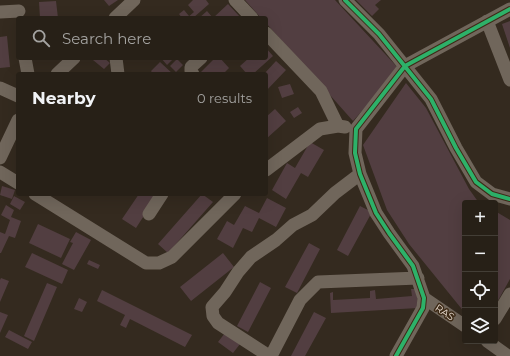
<!DOCTYPE html>
<html lang="en">
<head>
<meta charset="utf-8">
<style>
	body { margin:0; font-family:Montserrat,sans-serif; background:#2f2820; color:#f1f3f6 }
	.controls { position:absolute; right:12px; bottom:12px; display:grid; overflow:hidden; border-radius:4px; box-shadow:0 4px 16px #0002 }
	.controls button { width:36px; height:36px; display:grid; place-items:center; padding:0; border:0; border-bottom:1px solid #433e36; background:#272017; color:#f1f3f6; font:20px sans-serif }
	.list { margin:0; padding:0; list-style:none }
	h2 { display:flex; justify-content:space-between; align-items:center; height:52px; margin:0; padding:0 16px; font-size:17px }
	h2 small { font-size:13px; font-weight:400; color:#a4a3a1 }
	.icon { flex:none; width:22px; height:22px; fill:none; stroke:currentColor; stroke-width:2; stroke-linecap:round; stroke-linejoin:round }
	.map { position:relative; flex:none; width:510px; height:356px; overflow:hidden }
	.search { position:absolute; background:#272017; box-shadow:0 4px 16px #0002; left:16px; top:16px; width:252px; height:44px; display:flex; align-items:center; gap:10px; box-sizing:border-box; padding:0 14px; border-radius:4px; color:#a4a3a1; font-size:15px }
	.panel { position:absolute; background:#272017; box-shadow:0 4px 16px #0002; left:16px; top:72px; width:252px; height:124px; border-radius:4px }
	.map>svg:first-child { display:block }
</style>
</head>
<body>
<div class="map">
<svg width="510" height="356" viewBox="0 0 510 356">
	<rect width="100%" height="100%" fill="#342a1f"/>
	<path fill="#523e41" d="M104,0h14l-9,6z
		M193,0h13l3,4 -16,14h-6l7,-6 -6,-7z
		M245,0h90l64,69 -46,52 -87,-98v-5h-5z
		M356,0h25l-6,5 4,4 -7,7z
		M56,1l2,17h-18l-1,-16z
		M228,4l13,14h-28z
		M184,10l5,6 -3,2h-4l-3,-4z
		M207,11l6,7h-14z
		M510,21v27l-8,-24z
		M7,36l3,31 -10,1v-31z
		M266,48l7,8 -20,18h-6l-7,-8 9,-8h17z
		M95,58h9l6,5 -6,6 -11,-9z
		M161,58h13l-7,7z
		M215,58h5l9,10 -6,6h-24z
		M177,59l6,6 -7,7 -6,-6z
		M276,61l10,9 -20,21v-17h-2z
		M160,62l13,12h-20l-2,-3z
		M406,83l20,25 43,81 10,14h-14v110l-56,-69 -22,-34 -24,-65z
		M290,84l4,10 -12,4 -4,-11z
		M298,107l4,6 -8,5 -4,-6z
		M275,109l11,12 -20,18v-22z
		M310,142l14,8 -16,27 -7,-4 -15,26 -14,-9 15,-27 8,5z
		M2,186l13,4 -3,9 -12,-4z
		M139,194h19l-22,34 -14,-9z
		M202,194l11,8 -45,51 -10,-9z
		M14,196l11,6 -5,8 -10,-6z
		M267,198l19,10 -10,19 -17,-9 -7,14 -9,-4 -10,20 -16,-9 10,-18 7,4 11,-19 14,7z
		M6,205l8,5 -3,7 10,4 -6,17 -6,-2 -8,17h-1v-21l5,2 5,-14 -9,-5z
		M360,206l12,6 -24,44 -11,-6z
		M495,211l15,9v59l-15,27z
		M38,224l32,15 -9,19 -32,-15z
		M76,232l15,8 -17,30 -12,-6 11,-21 -3,-1z
		M309,243l11,6 -23,44 -12,-6z
		M32,253l36,17 -6,14 -37,-17z
		M223,253l11,14 -43,34 -11,-14z
		M89,260l11,5 -2,4 -11,-5z
		M1,278l8,3 -9,21v-22z
		M260,282l11,6 -23,44 -11,-6z
		M47,283l10,4 -23,54 -10,-5z
		M411,289h6l1,19 -87,5 -1,-20 3,-1v8l37,-2v-7l5,-1 1,9 36,-3z
		M102,290l90,45 -7,12 -55,-28 -4,9 -6,-3 5,-10 -28,-14z
		M79,298l8,4 -5,10 -8,-3z
		M0,312l8,3 -8,18z
		M314,312l12,6 -21,38h-14z
		M9,330l23,12 -4,7 -23,-12z
		M225,333l15,11 -7,9 -15,-11z"/>
	<g fill="none" stroke-linecap="round" stroke-linejoin="round">
		<path stroke="#70665b" stroke-width="13" d="M235,0l17,18
			M345,0l34,34 52,65 25,49 20,34 16,12 18,5
			M0,12l19,-1
			M115,18l19,-18
			M487,21l23,59
			M266,33l55,58 17,35
			M25,58l3,16
			M116,58l2,16
			M57,74l17,-16
			M193,74l-2,-3v-4l10,-9
			M0,88l18,8
			M0,158l18,-38
			M266,170l54,-41 18,-3 7,1
			M0,172l18,11
			M35,194l111,69h13l13,-6 63,-63
			M149,214l13,-20
			M424,298l41,28
			M495,319l15,-25
			M487,341l21,15
			M269,356l-51,-33 -5,-7 -1,-9 13,-15 13,-20 13,-15 25,-17 17,-15 19,-10 23,-22 25,-19
			M271,356l29,-56 18,-18 100,-4
			M396,356l27,-48 1,-10 -11,-32 -24,-33 -13,-20 -16,-39 -5,-21 1,-24 49,-63 105,-57"/>
		<g stroke="#3d2a16" stroke-width="6">
			<path id="cycleway" d="M345,0l34,34 52,65 25,49 20,34 16,12 18,5
				M396,356l27,-48 1,-10 -11,-32 -24,-33 -13,-20 -16,-39 -5,-21 1,-24 49,-63 105,-57"/>
		</g>
		<use href="#cycleway" stroke="#2db169" stroke-width="4"/>
	</g>
	<g text-anchor="middle" stroke-width="3" stroke-linejoin="round" paint-order="stroke">
		<g font-size="10" fill="#ede1d5" stroke="#3d2a16">
			<text transform="translate(445 312) rotate(34)" y="4">RAS</text>
		</g>
	</g>
</svg>
<div class="controls">
<button>+</button>
<button>−</button>
<button><svg class="icon" aria-label="locate" viewBox="0 0 24 24"><circle cx="12" cy="12" r="6"/><path d="M12 2v4M12 18v4M2 12h4M18 12h4"/></svg></button>
<button><svg class="icon" aria-label="layers" viewBox="0 0 24 24"><path d="M12 4l9 5-9 5-9-5zM3 14l9 5 9-5"/></svg></button>
</div>
<div class="search"><svg class="icon" aria-label="search" viewBox="0 0 24 24"><circle cx="10" cy="10" r="6"/><path d="M15 15l6 6"/></svg>Search here</div>
<section class="panel">
<h2>Nearby<small>0 results</small></h2>
<ul class="list">
</ul>
</section>
</div>
</body>
</html>
